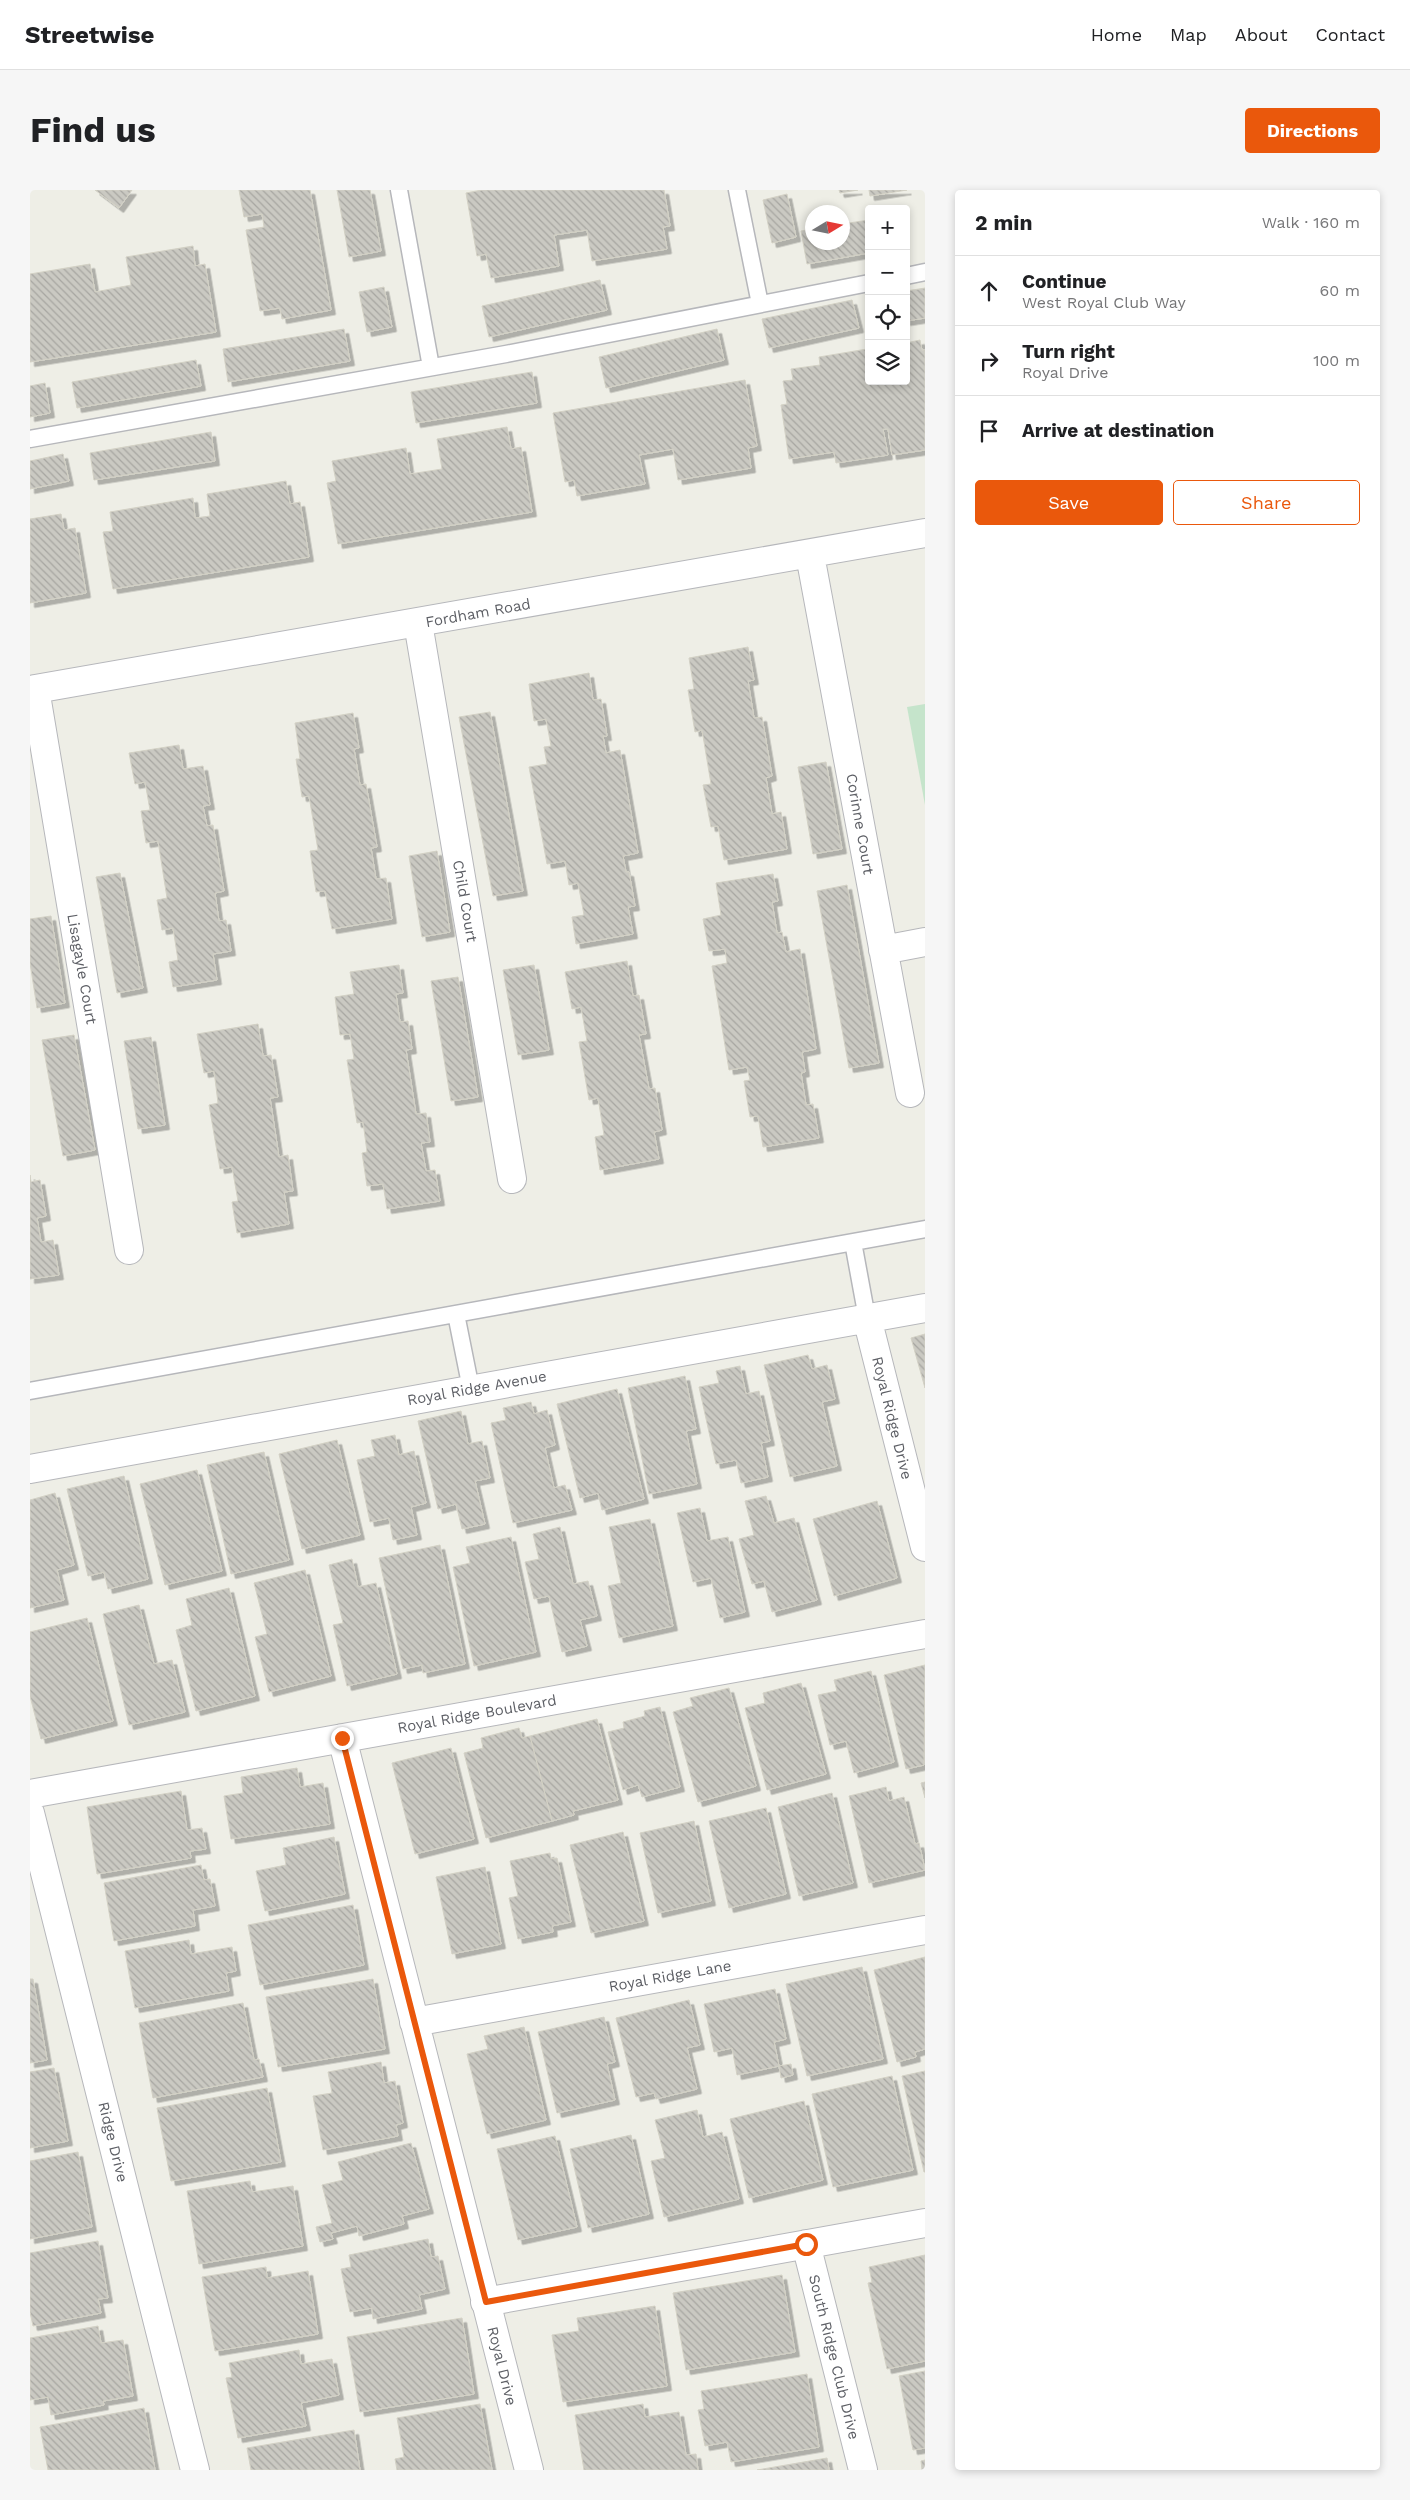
<!DOCTYPE html>
<html lang="en">
<head>
<meta charset="utf-8">
<style>
	body { margin:0; font-family:"Work Sans",sans-serif; background:#f6f6f6; color:#202124 }
	.controls { position:absolute; right:15px; top:15px; display:grid; overflow:hidden; border-radius:5px; box-shadow:0 2px 8px #0003 }
	.controls button { width:45px; height:45px; display:grid; place-items:center; padding:0; border:0; border-bottom:1px solid #e0e0e0; background:#fff; color:#202124; font:25px sans-serif }
	.compass { position:absolute; left:775px; top:15px; width:45px; height:45px; border-radius:50%; background:#fff; box-shadow:0 2px 8px #0003; rotate:80deg }
	.stop { position:absolute; width:15px; height:15px; margin:-11px; border:4px solid #ea580c; border-radius:50%; background:#fff }
	.stop.end { background:#ea580c; border-color:#fff; box-shadow:0 1px 5px #0008 }
	.list { margin:0; padding:0; list-style:none }
	h2 { display:flex; justify-content:space-between; align-items:center; height:65px; margin:0; padding:0 20px; font-size:21px }
	h2 small { font-size:16px; font-weight:400; color:#757577 }
	.list li { display:grid; grid-template-columns:32px 1fr auto; gap:15px; align-items:center; box-sizing:border-box; height:70px; padding:0 20px; border-top:1px solid #e0e0e0 }
	.list b { display:block; font-size:19px; white-space:nowrap }
	.list p { margin:0; font-size:16px; white-space:nowrap; color:#757577 }
	.list em { font-size:16px; font-style:normal; color:#757577 }
	.actions { display:flex; gap:10px; padding:15px 20px }
	.actions a { flex:1; padding:11px 0; border:1px solid #ea580c; border-radius:5px; text-align:center; font-size:18px; color:#ea580c }
	.actions .main { background:#ea580c; color:#fff }
	.icon { flex:none; width:28px; height:28px; fill:none; stroke:currentColor; stroke-width:2; stroke-linecap:round; stroke-linejoin:round }
	.map { position:relative; flex:none; width:895px; height:2280px; overflow:hidden; border-radius:5px }
	header { display:flex; align-items:center; gap:30px; box-sizing:border-box; height:70px; padding:0 25px; background:#fff; border-bottom:1px solid #e0e0e0 }
	header strong { font-size:24px }
	nav { display:flex; gap:28px; margin-inline-start:auto; font-size:18px }
	.intro { display:flex; align-items:center; justify-content:space-between; box-sizing:border-box; height:120px; padding:0 30px }
	h1 { margin:0; font-size:35px }
	.button { padding:12px 22px; border-radius:5px; background:#ea580c; color:#fff; font-size:18px; font-weight:700 }
	main { display:flex; gap:30px; padding:0 30px }
	aside { flex:1; background:#fff; border-radius:5px; box-shadow:0 2px 8px #0003 }
	.map>svg:first-child { display:block }
</style>
</head>
<body>
<header>
<strong>Streetwise</strong>
<nav><a>Home</a><a>Map</a><a>About</a><a>Contact</a></nav>
</header>
<div class="intro"><h1>Find us</h1><a class="button">Directions</a></div>
<main>
<div class="map">
<svg width="895" height="2280" viewBox="0 0 895 2280">
	<defs>
		<pattern id="building-back-hatch" width="6" height="6" patternUnits="userSpaceOnUse" patternTransform="scale(1.25)"><rect width="6" height="6" fill="#cac9c2"/><path d="M-1 5l2 2M0 0l6 6M5-1l2 2" fill="none" stroke="#a7a6a1"/></pattern>
		<filter id="shadow"><feDropShadow dx="4.5" dy="4.5" stdDeviation="0" flood-color="#0004"/></filter>
	</defs>
	<rect width="100%" height="100%" fill="#eeeee6"/>
	<path fill="#c5e4cb" d="M895,514v101l-18,-98z"/>
	<path fill="url(#building-back-hatch)" stroke="#d3d1c5" filter="url(#shadow)" d="M65,0h37l-13,18z
		M209,0h71l21,120 -49,9 -2,-11 -20,3 -14,-81 18,-3 -2,-13 -18,3z
		M307,0h33l11,61 -32,6z
		M452,0h182l6,36 -7,1 4,22 -75,12 -5,-31 -33,5 5,31 -68,12 -5,-24 -9,2 -11,-63z
		M809,0h19l-18,3z
		M839,0h38l-37,6z
		M757,4l9,43 -24,6 -9,-43z
		M839,30v33l-62,11 -6,-33 11,-2v13h30v-18z
		M163,56l2,20 10,-2 11,68 -186,30v-88l60,-10 5,28 36,-7 -5,-28z
		M570,90l7,30 -118,27 -7,-31z
		M354,97l8,40 -25,5 -8,-40z
		M895,98v30l-19,3v-30z
		M822,110l7,28 -90,20 -7,-29z
		M314,139l6,32 -122,21 -5,-33z
		M687,139l7,31 -118,28 -7,-31z
		M890,150l2,10h3v100l-33,5 -4,-26h-5l5,26 -52,8 -2,-11 -45,7 -8,-54 6,-1 -4,-23 10,-1 -2,-11 29,-4 -1,-8 48,-8 2,32h37v-38z
		M166,170l5,26 -124,22 -5,-26z
		M502,182l5,31 -121,20 -5,-31z
		M715,190l12,66 -9,2 3,20 -73,12 -5,-31 -34,6 6,29 -68,12 -3,-16 -9,2 -12,-69z
		M15,193l5,30 -20,4v-31z
		M477,237l4,22 10,-2 11,65 -194,32 -11,-61 9,-2 -4,-20 74,-13 4,26 32,-5 -5,-30z
		M181,242l4,29 -121,19 -4,-27z
		M33,264l6,27 -39,8v-28z
		M256,291l4,23 10,-2 9,55 -196,32 -10,-57 10,-1 -3,-19 83,-14 2,20 15,-2 -3,-22z
		M31,324l3,16 11,-2 11,65 -56,10v-84z
		M718,457l6,33 -6,1 6,37 8,-1 10,59 -6,2 6,36 9,-2 6,37 -63,11 -6,-34 -7,1 -8,-42 8,-1 -9,-54 -7,2 -7,-42 6,-1 -5,-31z
		M559,483l4,27 8,-1 6,37h-4l3,17 14,-3 18,103 -15,3 3,16h3l6,34 -7,1 5,27 -57,10 -4,-27 12,-2 -6,-32 -9,2 -4,-24 -18,3 -18,-97 18,-3 -3,-17 7,-1 -5,-27 -12,2 -5,-37z
		M460,522l33,179 -30,5 -34,-179z
		M323,523l6,35 -5,1 6,36 6,-1 11,63 -6,1 5,31 10,-1 6,41 -60,10 -7,-38 -9,1 -6,-41 8,-1 -9,-54 -7,1 -6,-38h4l-5,-36z
		M149,555l4,24 20,-3 7,39 -7,1 4,20 6,-1 11,66 -9,2 4,28 7,-1 5,31 -18,3 4,26 -44,7 -4,-25 9,-2 -5,-32 -11,2 -5,-30 10,-2 -9,-57 -12,2 -5,-32 9,-1 -5,-28 -10,2 -6,-31z
		M796,572l16,87 -29,5 -15,-87z
		M407,661l13,81 -28,5 -13,-81z
		M90,683l23,115 -26,5 -21,-116z
		M743,684l5,27 -6,1 5,31 5,-1 4,20 14,-3 16,100 -14,3 3,20 -4,1 5,32 7,-1 6,34 -56,9 -5,-31 -8,1 -6,-36 6,-1 -3,-13 -18,3 -17,-104 15,-3 -2,-14 -16,2 -6,-32 18,-4 -5,-32z
		M817,695l32,178 -30,5 -32,-177z
		M21,726l14,87 -28,5 -7,-45v-44z
		M597,771l6,35 6,-1 7,39 -7,1 10,54 6,-1 7,42 -8,2 5,27 -59,11 -5,-33 9,-2 -6,-37 -9,2 -10,-58 8,-1 -6,-34 -9,2 -7,-37z
		M369,775l4,28 -7,1 4,28 8,-1 4,28 -6,1 10,64 10,-1 4,29 -9,1 5,28 9,-1 5,31 -53,8 -4,-25 -16,2 -5,-33 5,-1 -4,-30 -6,1 -10,-63 7,-1 -4,-25 -10,1 -5,-38 19,-3 -4,-22z
		M504,775l15,85 -31,5 -15,-85z
		M428,787l20,120 -27,4 -20,-120z
		M228,834l5,32 8,-1 7,42 -8,1 9,59 9,-2 5,36 -9,1 5,32 -52,9 -5,-31 6,-1 -6,-34 -12,2 -11,-64 9,-2 -4,-32 -10,2 -7,-39z
		M44,845l21,115 -32,6 -21,-116z
		M121,847l14,88 -27,4 -14,-88z
		M0,985l1,7 9,-2 6,36 -9,2 4,24 12,-2 6,35 -29,4z
		M895,1144v54l-14,-50z
		M778,1165l4,14 15,-4 8,34 -13,3 15,64 -47,11 -26,-112z
		M710,1176l6,28 13,-3 11,50 -9,2 7,34 -27,6 -5,-23 -20,4 -17,-77 20,-4 -3,-12z
		M655,1186l11,53 -10,2 11,53 -48,10 -21,-106z
		M587,1199l27,110 -42,11 -4,-17 -18,5 -23,-94z
		M501,1212l3,12 13,-4 8,35 -10,3 9,40 11,-3 7,25 -59,13 -22,-100 15,-3 -3,-12z
		M431,1221l7,33 14,-3 8,37 -15,3 10,43 -23,5 -6,-25 -18,5 -20,-88z
		M365,1245l4,20 15,-4 12,52 -15,4 6,28 -24,5 -4,-22 -19,4 -13,-62 18,-4 -4,-16z
		M307,1250l23,95 -58,14 -23,-95z
		M234,1262l25,108 -58,14 -24,-109z
		M167,1280l25,101 -57,14 -25,-101z
		M94,1286l24,103 -40,10 -4,-17 -16,4 -21,-87z
		M25,1303l19,72 -17,5 7,30 -34,8v-108z
		M736,1306l8,27 20,-5 23,82 -45,12 -8,-31 -12,3 -13,-45 15,-4 -9,-34z
		M847,1311l20,77 -63,18 -21,-77z
		M670,1318l7,33 21,-4 17,75 -25,6 -9,-40 -18,4 -16,-69z
		M620,1329l23,107 -54,12 -11,-52 13,-3 -12,-56z
		M530,1337l13,57 15,-3 9,35 -17,4 7,26 -25,6 -13,-56 -15,3 -9,-37 14,-3 -6,-25z
		M481,1347l25,115 -62,14 -21,-99 17,-4 -4,-16z
		M410,1355l25,119 -42,9 -1,-8 -19,4 -24,-111z
		M322,1369l6,28 18,-4 21,91 -50,12 -14,-61 10,-2 -14,-58z
		M275,1380l26,106 -62,16 -14,-55 12,-3 -13,-51z
		M199,1398l26,108 -59,15 -20,-81 16,-5 -6,-26z
		M109,1415l15,59 18,-4 13,52 -56,13 -26,-111z
		M57,1428l26,103 -72,18 -11,-43v-64z
		M895,1475l-1,100 -18,4 -22,-94z
		M841,1481l23,91 -40,11 -8,-32 -16,4 -12,-50 19,-4 -3,-11z
		M771,1493l25,91 -59,16 -22,-82 20,-5 -2,-10z
		M699,1498l27,98 -58,16 -25,-90 20,-6 -3,-8z
		M630,1517l20,80 -38,10 -4,-12 -15,5 -15,-58 16,-4 -1,-6 22,-6 -1,-5z
		M567,1529l21,81 -45,11 1,4 -22,6 -22,-85z
		M489,1538l3,10 8,-2 22,85 -66,17 -22,-85 19,-5 -2,-10z
		M421,1558l23,91 -59,15 -23,-91z
		M267,1578l3,19 23,-4 7,41 -99,15 -7,-43 19,-3 -2,-16z
		M895,1592v16l-4,-15z
		M856,1597l3,14 15,-4 11,47 4,-1 6,27 -56,13 -20,-87z
		M151,1601l6,39 15,-2 4,21 -16,2 1,7 -94,16 -10,-67z
		M802,1603l21,90 -54,13 -21,-89z
		M736,1618l20,86 -57,14 -20,-87z
		M664,1631l17,80 -53,12 -18,-80z
		M593,1642l21,89 -53,12 -21,-88z
		M304,1647l11,57 -80,17 -9,-40 30,-6 -3,-17z
		M520,1663l1,6 6,-1 14,64 -19,4 1,6 -35,7 -9,-41 9,-2 -8,-35z
		M171,1675l3,15 6,-1 5,27 -22,4 2,16 -81,15 -10,-58z
		M455,1677l16,77 -49,10 -16,-77z
		M323,1715l11,60 -104,20 -12,-60z
		M159,1750l2,14 41,-7 4,24 -10,2 3,18 -94,17 -10,-57z
		M895,1767v92l-10,3 1,5 -19,5 -23,-92z
		M832,1777l21,92 -76,17 -21,-92z
		M0,1789h3l14,81 -17,3z
		M343,1789l12,70 -107,18 -12,-70z
		M745,1799l11,50 -12,3 5,24 -42,9 -5,-27 -18,4 -10,-48z
		M659,1810l11,45 -13,3 10,41 -41,10 -2,-6 -18,4 -20,-79z
		M213,1813l11,57 5,-1 4,18 -110,21 -14,-75z
		M574,1827l11,45 -8,2 8,36 -58,13 -19,-81z
		M494,1837l22,93 -59,14 -20,-80 21,-5 -4,-13z
		M351,1872l3,21 11,-2 8,42 -7,2 2,11 -75,14 -10,-54 19,-3 -4,-21z
		M761,1874l2,11 -12,3 -2,-12z
		M24,1878l14,73 -38,7v-76z
		M895,1881v101h-1l-22,-96z
		M862,1886l21,94 -80,17 -21,-93z
		M237,1898l14,74 -110,19 -14,-73z
		M774,1911l19,79 -74,18 -19,-79z
		M667,1920l6,27 19,-5 17,67 -75,18 -13,-56 14,-3 -10,-38z
		M601,1945l18,79 -61,14 -18,-79z
		M525,1946l22,91 -59,13 -21,-91z
		M381,1953l18,66 -27,7 2,8 -45,12 -2,-10 -26,7 2,6 -13,3 -4,-15 16,-4 -10,-38 21,-5 -5,-18z
		M48,1962l14,75 -62,12v-78z
		M220,1991l2,11 41,-6 10,60 -104,18 -12,-73z
		M398,2049l3,18 7,-1 7,33 -26,6 3,14 -49,10 -1,-11 -22,4 -9,-43 10,-2 -2,-12z
		M68,2051l10,57 -10,1 3,14 -68,13 -3,-14v-59z
		M895,2065v106l-38,8 -19,-86 4,-1 -3,-15z
		M236,2077l1,11 41,-7 10,63 -103,17 -13,-74z
		M752,2085l13,77 -109,18 -13,-77z
		M625,2116l12,80 -104,16 -11,-67 27,-4 -2,-13z
		M432,2128l12,76 -114,18 -13,-75z
		M68,2136l3,17 22,-3 10,56 -30,5 1,4 -53,10 -3,-18 -18,3v-62z
		M269,2160l2,14 31,-5 7,36 -38,8 5,23 -68,12 -12,-60 6,-1 -3,-14z
		M895,2181v77l-12,2 -14,-74z
		M777,2184l12,73 -88,15 -4,-20 -22,4 -7,-36 6,-1 -3,-18z
		M450,2214l12,66h-95l-2,-11 9,-2 -7,-39z
		M613,2214l2,13 34,-5 7,43 10,-1 2,16h-114l-9,-55z
		M114,2218l11,62h-107l-8,-43z
		M324,2240l6,40h-109l-4,-22z
		M797,2268l2,12h-72z
		M895,2270v10h-3l-1,-9z"/>
	<g fill="none" stroke-linecap="round" stroke-linejoin="round">
		<g stroke="#b6b7bb" stroke-width="19">
			<path id="lane" d="M369,0l32,177
				M707,0l23,114
				M876,86l19,-4
				M0,249l476,-85 363,-71
				M823,1052l14,76
				M426,1124l15,75
				M0,1201l895,-162"/>
		</g>
		<g stroke="#b6b7bb" stroke-width="30">
			<path id="street" d="M780,365l100,538
				M388,433l94,556
				M5,499l94,561
				M0,500l895,-157
				M853,760l42,-8
				M837,1128l58,229
				M0,1279l895,-161
				M312,1548l187,732
				M0,1604l895,-160
				M0,1623l165,657
				M384,1832l511,-92
				M776,2054l57,226
				M455,2112l440,-79"/>
		</g>
		<use href="#lane" stroke="#fff" stroke-width="16"/>
		<use href="#street" stroke="#fff" stroke-width="28"/>
	</g>
	<g fill="none" stroke-linecap="round" stroke-linejoin="round">
		<path stroke="#ea580c" stroke-width="6" d="M312,1548l144,564 320,-58"/>
	</g>
	<g text-anchor="middle" stroke-width="4" stroke-linejoin="round" paint-order="stroke">
		<g font-size="15" fill="#5d5f65" stroke="#fff">
			<text transform="translate(448 423) rotate(-10)" y="5">Fordham Road</text>
			<text transform="translate(830 634) rotate(80)" y="5">Corinne Court</text>
			<text transform="translate(435 711) rotate(80)" y="5">Child Court</text>
			<text transform="translate(52 779) rotate(80)" y="5">Lisagayle Court</text>
			<text transform="translate(447 1198) rotate(-10)" y="5">Royal Ridge Avenue</text>
			<text transform="translate(862 1228) rotate(76)" y="5">Royal Ridge Drive</text>
			<text transform="translate(447 1524) rotate(-10)" y="5">Royal Ridge Boulevard</text>
			<text transform="translate(640 1786) rotate(-10)" y="5">Royal Ridge Lane</text>
			<text transform="translate(83 1952) rotate(76)" y="5">Ridge Drive</text>
			<text transform="translate(804 2167) rotate(76)" y="5">South Ridge Club Drive</text>
			<text transform="translate(472 2176) rotate(76)" y="5">Royal Drive</text>
		</g>
	</g>
</svg>
<div class="controls">
<button>+</button>
<button>−</button>
<button><svg class="icon" aria-label="locate" viewBox="0 0 24 24"><circle cx="12" cy="12" r="6"/><path d="M12 2v4M12 18v4M2 12h4M18 12h4"/></svg></button>
<button><svg class="icon" aria-label="layers" viewBox="0 0 24 24"><path d="M12 4l9 5-9 5-9-5zM3 14l9 5 9-5"/></svg></button>
</div>
<svg class="compass" viewBox="-18 -18 36 36"><path d="M0-13l5 13h-10z" fill="#e53935"/><path d="M0 13l5-13h-10z" fill="#757577"/></svg>
<div class="stop" style="left:776px;top:2054px"></div>
<div class="stop end" style="left:312px;top:1548px"></div>
</div>
<aside>
<h2>2 min<small>Walk · 160 m</small></h2>
<ul class="list">
<li><svg class="icon" aria-label="ahead" viewBox="0 0 24 24"><path d="M12 20V5M6 11l6-6 6 6"/></svg><div><b>Continue</b><p>West Royal Club Way</p></div><em>60 m</em></li>
<li><svg class="icon" aria-label="right" viewBox="0 0 24 24"><path d="M7 20v-9h11M14 6l5 5-5 5"/></svg><div><b>Turn right</b><p>Royal Drive</p></div><em>100 m</em></li>
<li><svg class="icon" aria-label="arrive" viewBox="0 0 24 24"><path d="M6 21V4h12l-3 4 3 4H6"/></svg><div><b>Arrive at destination</b></div></li>
</ul>
<div class="actions"><a class="main">Save</a><a>Share</a></div>
</aside>
</main>
</body>
</html>
